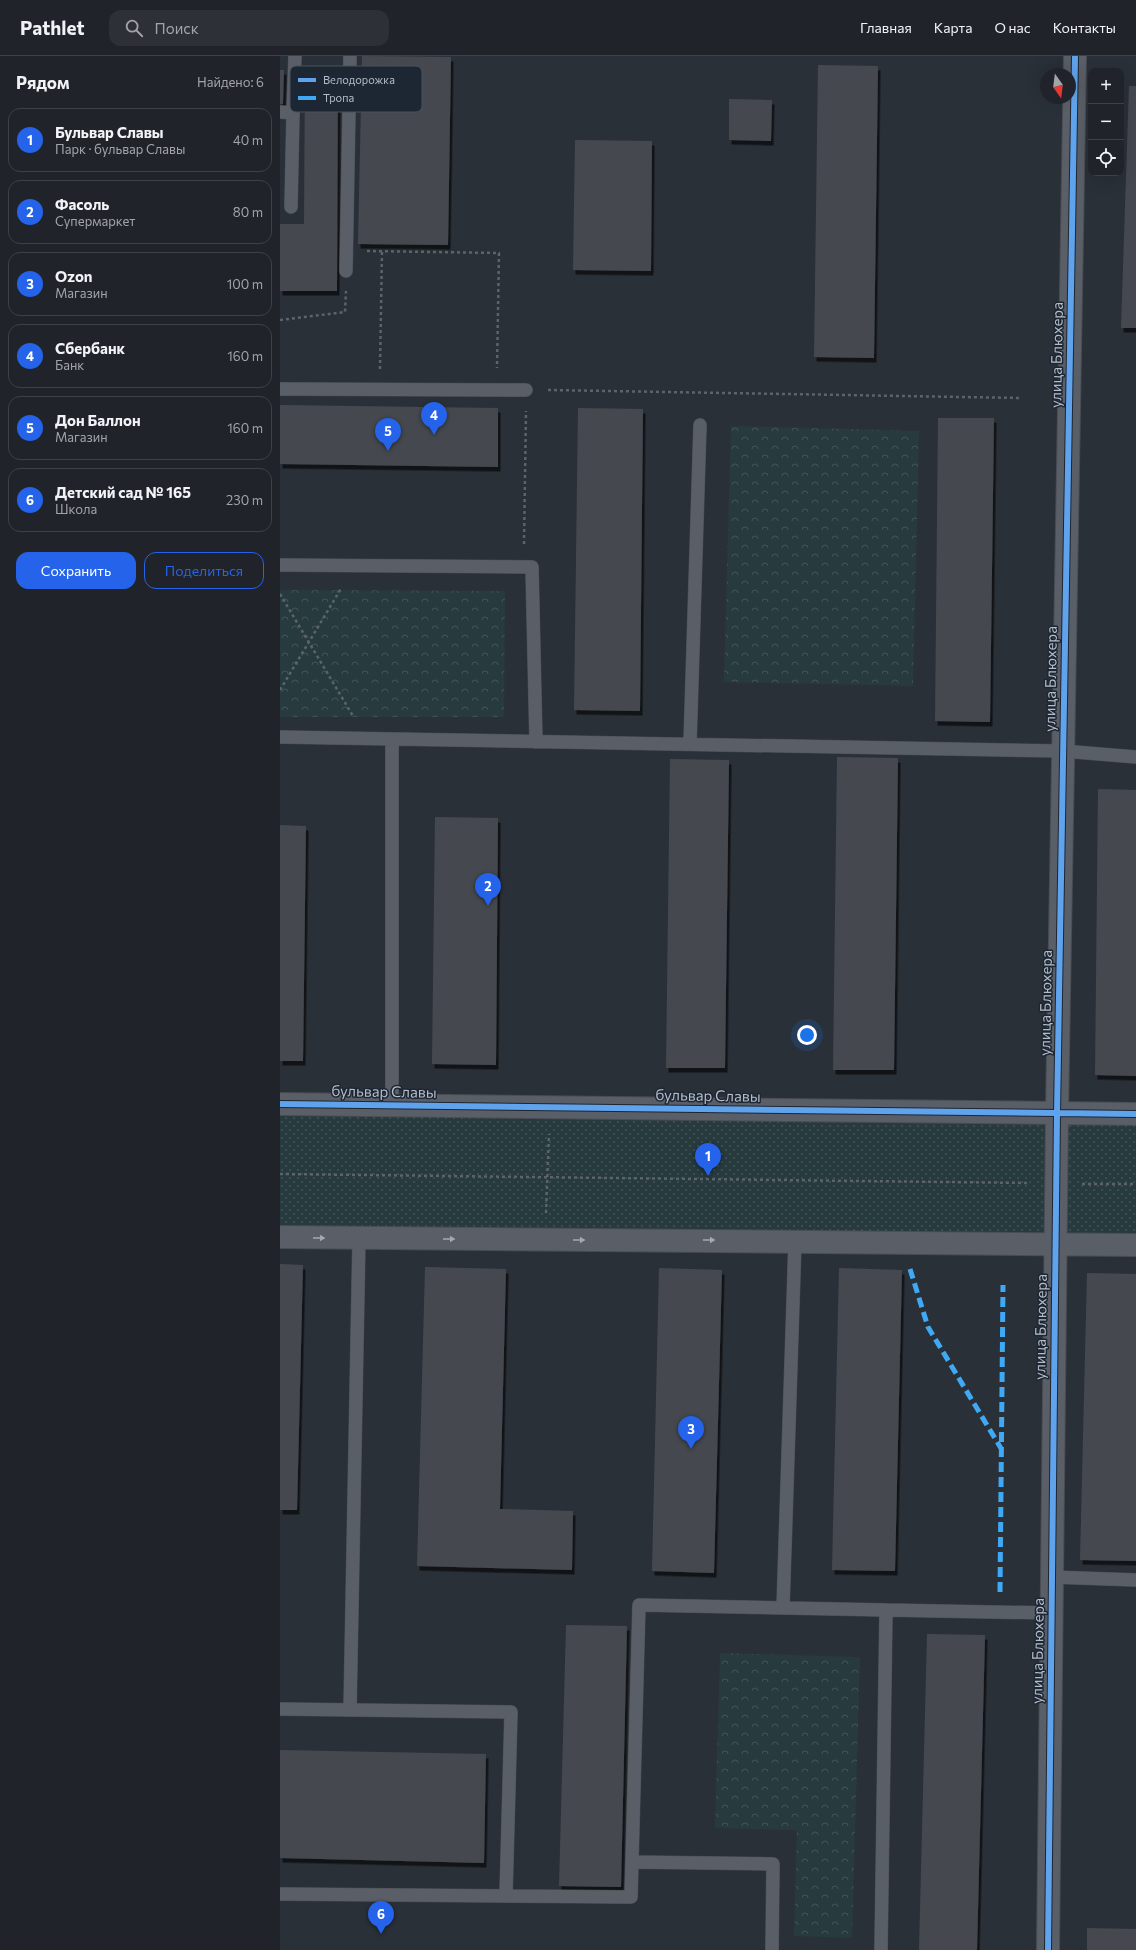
<!DOCTYPE html>
<html lang="ru">
<head>
<meta charset="utf-8">
<style>
	body { margin:0; font-family:Commissioner,sans-serif; background:#2d3036; color:#f1f3f6 }
	.controls { position:absolute; right:12px; top:12px; display:grid; overflow:hidden; border-radius:8px; box-shadow:0 4px 16px #0002 }
	.controls button { width:36px; height:36px; display:grid; place-items:center; padding:0; border:0; border-bottom:1px solid #3d4147; background:#20242a; color:#f1f3f6; font:20px sans-serif }
	.compass { position:absolute; left:760px; top:12px; width:36px; height:36px; border-radius:50%; background:#20242a; box-shadow:0 4px 16px #0002; rotate:166deg }
	.you { position:absolute; left:527px; top:979px; width:14px; height:14px; margin:-10px; border:3px solid #fff; border-radius:50%; background:#1a73e8; box-shadow:0 0 0 6px #1a73e833 }
	.badge { display:grid; place-items:center; width:26px; height:26px; border-radius:50%; background:#2563eb; color:#fff; font-size:13px; font-weight:700 }
	.pin { position:absolute; translate:-50% -33px; filter:drop-shadow(0 1px 2px #0008) }
	.pin::after { content:''; position:absolute; top:21px; width:14px; height:12px; background:inherit; clip-path:polygon(0 0,100% 0,50% 100%) }
	.list { margin:0; padding:0; list-style:none }
	h2 { display:flex; justify-content:space-between; align-items:center; height:52px; margin:0; padding:0 16px; font-size:17px }
	h2 small { font-size:13px; font-weight:400; color:#a2a4a8 }
	.list li { display:grid; grid-template-columns:26px 1fr auto; gap:12px; align-items:center; box-sizing:border-box; height:64px; margin:0 8px 8px; padding:0 8px; border:1px solid #3d4147; border-radius:12px }
	.list b { display:block; font-size:15px; white-space:nowrap }
	.list p { margin:0; font-size:13px; white-space:nowrap; color:#a2a4a8 }
	.list em { font-size:13px; font-style:normal; color:#a2a4a8 }
	.actions { display:flex; gap:8px; padding:12px 16px }
	.actions a { flex:1; padding:9px 0; border:1px solid #2563eb; border-radius:12px; text-align:center; font-size:14px; color:#2563eb }
	.actions .main { background:#2563eb; color:#fff }
	.icon { flex:none; width:22px; height:22px; fill:none; stroke:currentColor; stroke-width:2; stroke-linecap:round; stroke-linejoin:round }
	.map { position:relative; flex:none; width:856px; height:1894px; overflow:hidden }
	header { display:flex; align-items:center; gap:24px; box-sizing:border-box; height:56px; padding:0 20px; background:#20242a; border-bottom:1px solid #3d4147 }
	header strong { font-size:19px }
	nav { display:flex; gap:22px; margin-inline-start:auto; font-size:14px }
	.search { width:280px; height:36px; background:#2d3036; display:flex; align-items:center; gap:10px; box-sizing:border-box; padding:0 14px; border-radius:12px; color:#a2a4a8; font-size:15px }
	main { display:flex }
	aside { flex:1; background:#20242a }
	.map>svg:first-child { display:block }
</style>
</head>
<body>
<header>
<strong>Pathlet</strong>
<div class="search"><svg class="icon" aria-label="search" viewBox="0 0 24 24"><circle cx="10" cy="10" r="6"/><path d="M15 15l6 6"/></svg>Поиск</div>
<nav><a>Главная</a><a>Карта</a><a>О нас</a><a>Контакты</a></nav>
</header>
<main>
<aside>
<h2>Рядом<small>Найдено: 6</small></h2>
<ul class="list">
<li><span class="badge">1</span><div><b>Бульвар Славы</b><p>Парк · бульвар Славы</p></div><em>40 m</em></li>
<li><span class="badge">2</span><div><b>Фасоль</b><p>Супермаркет</p></div><em>80 m</em></li>
<li><span class="badge">3</span><div><b>Ozon</b><p>Магазин</p></div><em>100 m</em></li>
<li><span class="badge">4</span><div><b>Сбербанк</b><p>Банк</p></div><em>160 m</em></li>
<li><span class="badge">5</span><div><b>Дон Баллон</b><p>Магазин</p></div><em>160 m</em></li>
<li><span class="badge">6</span><div><b>Детский сад № 165</b><p>Школа</p></div><em>230 m</em></li>
</ul>
<div class="actions"><a class="main">Сохранить</a><a>Поделиться</a></div>
</aside>
<div class="map">
<svg width="856" height="1894" viewBox="0 0 856 1894">
	<defs>
		<pattern id="forest-crowns" width="20" height="18" patternUnits="userSpaceOnUse"><rect width="20" height="18" fill="#273a3e"/><path d="M2 6a3 3 0 1 1 6 0M12 15a3 3 0 1 1 6 0" fill="none" stroke="#445559"/></pattern>
		<pattern id="park-dots" width="8" height="8" patternUnits="userSpaceOnUse"><rect width="8" height="8" fill="#273a3e"/><path d="M2 2h.1M6 6h.1" fill="none" stroke="#445559" stroke-width="1.8" stroke-linecap="round"/></pattern>
		<filter id="shadow"><feDropShadow dx="2.5" dy="4.5" stdDeviation="0" flood-color="#0009"/></filter>
	</defs>
	<rect width="100%" height="100%" fill="#2a3038"/>
	<path fill="url(#forest-crowns)" d="M451,370l188,5 -6,255 -189,-4z
		M0,534l225,1 -1,126h-224z
		M440,1597l140,4 -8,281 -58,-2 3,-106 -82,-2z"/>
	<path fill="url(#park-dots)" d="M0,1056l856,11v116l-856,-11z"/>
	<path fill="#444950" filter="url(#shadow)" d="M82,0l89,1 -3,188 -90,-1z
		M538,9l60,1 -4,292 -60,-1z
		M0,14h4l-1,34h-3z
		M25,17l33,1 -1,217h-57v-67h24z
		M849,30h7v242h-15z
		M449,43l43,1 -1,41 -42,-1z
		M295,84l77,1 -1,130 -78,-1z
		M0,349l218,3v59l-218,-3z
		M298,352l65,1 -3,302 -66,-1z
		M658,362h56l-4,304 -55,-1z
		M557,701l61,1 -4,312h-61z
		M390,703l59,1 -4,308h-59z
		M818,733l38,1v286l-41,-1z
		M155,761l63,1 -2,247 -64,-1z
		M0,769l26,1 -3,235h-23z
		M0,1208l23,1 -6,245h-17z
		M145,1211l81,2 -6,240 73,2 -1,59 -155,-4z
		M379,1212l63,2 -8,303 -62,-2z
		M559,1212l63,2 -7,301 -63,-1z
		M807,1217l49,1v287l-56,-1z
		M286,1569l61,1 -6,261 -62,-1z
		M647,1578l58,1 -8,315h-58z
		M0,1694l206,4 -2,109 -204,-5z
		M807,1872l49,1v21h-49z"/>
	<g fill="none" stroke-linecap="round" stroke-linejoin="round">
		<g stroke="#484c53" stroke-width="14">
			<path id="service" d="M0,56l13,1 2,-57
				M11,151l2,-94
				M66,215l4,-215
				M0,333l246,1
				M0,509l252,2 4,175
				M0,681l783,14 73,6
				M112,683v366
				M410,688l10,-319
				M772,1521l84,3
				M503,1552l12,-367
				M0,1653l231,3 -5,184
				M70,1654l9,-472
				M352,1806l141,2 -1,86
				M0,1838l351,3 8,-292 247,5
				M601,1894l5,-340 165,3"/>
		</g>
		<g stroke="#484c53" stroke-width="24">
			<path id="minor" d="M0,1048l856,10
				M0,1181l856,8
				M768,1894l9,-837 18,-1057"/>
		</g>
		<path stroke="#5d636a" stroke-width="2.5" stroke-dasharray="3 3" stroke-linecap="butt" d="M87,195l132,2 -2,115
			M0,264l65,-8 1,-21
			M100,313l2,-118
			M268,334l473,8
			M244,488l2,-133
			M0,538l73,122
			M0,634l62,-103
			M0,1118l749,9
			M802,1128h54
			M266,1157l3,-79"/>
		<use href="#service" stroke="#5a5e66" stroke-width="13"/>
		<use href="#minor" stroke="#5a5e66" stroke-width="22"/>
		<path stroke="#3fa9f5" stroke-width="5" stroke-dasharray="10 5" stroke-linecap="butt" d="M630,1213l18,58 74,123
			M720,1536l3,-307"/>
		<g stroke="#1d2633" stroke-width="8">
			<path id="cycleway" d="M0,1048l856,10
				M768,1894l9,-837 18,-1057"/>
		</g>
		<use href="#cycleway" stroke="#60a3ed" stroke-width="6"/>
	</g>
	<defs><path id="oneway-solid" d="M-6-.8H1V-3.2L6.5 0L1 3.2V.8H-6Z"/></defs>
	<g fill="#a2a9b5">
		<use href="#oneway-solid" transform="translate(39 1182)"/>
		<use href="#oneway-solid" transform="translate(169 1183)"/>
		<use href="#oneway-solid" transform="translate(299 1184)"/>
		<use href="#oneway-solid" transform="translate(429 1184)"/>
	</g>
	<g text-anchor="middle" stroke-width="3" stroke-linejoin="round" paint-order="stroke">
		<g font-size="15" fill="#b4bcc9" stroke="#1d2633">
			<text transform="translate(777 299) rotate(-89)" y="5">улица Блюхера</text>
			<text transform="translate(771 623) rotate(-89)" y="5">улица Блюхера</text>
			<text transform="translate(766 947) rotate(-89)" y="5">улица Блюхера</text>
			<text transform="translate(104 1036) rotate(1)" y="5">бульвар Славы</text>
			<text transform="translate(428 1040) rotate(1)" y="5">бульвар Славы</text>
			<text transform="translate(761 1271) rotate(-89)" y="5">улица Блюхера</text>
			<text transform="translate(758 1595) rotate(-89)" y="5">улица Блюхера</text>
		</g>
	</g>
	<rect x="10" y="10" width="132" height="46" rx="6" fill="#1d2633" stroke="#4a5360" stroke-width="1"/>
	<rect x="18" y="22" width="18" height="4" fill="#60a3ed"/>
	<rect x="18" y="40" width="18" height="4" fill="#3fa9f5"/>
	<g font-size="11" fill="#b4bcc9">
		<text x="43" y="28">Велодорожка</text>
		<text x="43" y="46">Тропа</text>
	</g>
</svg>
<div class="controls">
<button>+</button>
<button>−</button>
<button><svg class="icon" aria-label="locate" viewBox="0 0 24 24"><circle cx="12" cy="12" r="6"/><path d="M12 2v4M12 18v4M2 12h4M18 12h4"/></svg></button>
</div>
<svg class="compass" viewBox="-18 -18 36 36"><path d="M0-13l5 13h-10z" fill="#e53935"/><path d="M0 13l5-13h-10z" fill="#a2a4a8"/></svg>
<div class="you"></div>
<div class="pin badge" style="left:428px;top:1120px">1</div>
<div class="pin badge" style="left:208px;top:850px">2</div>
<div class="pin badge" style="left:411px;top:1393px">3</div>
<div class="pin badge" style="left:154px;top:379px">4</div>
<div class="pin badge" style="left:108px;top:395px">5</div>
<div class="pin badge" style="left:101px;top:1878px">6</div>
</div>
</main>
</body>
</html>
